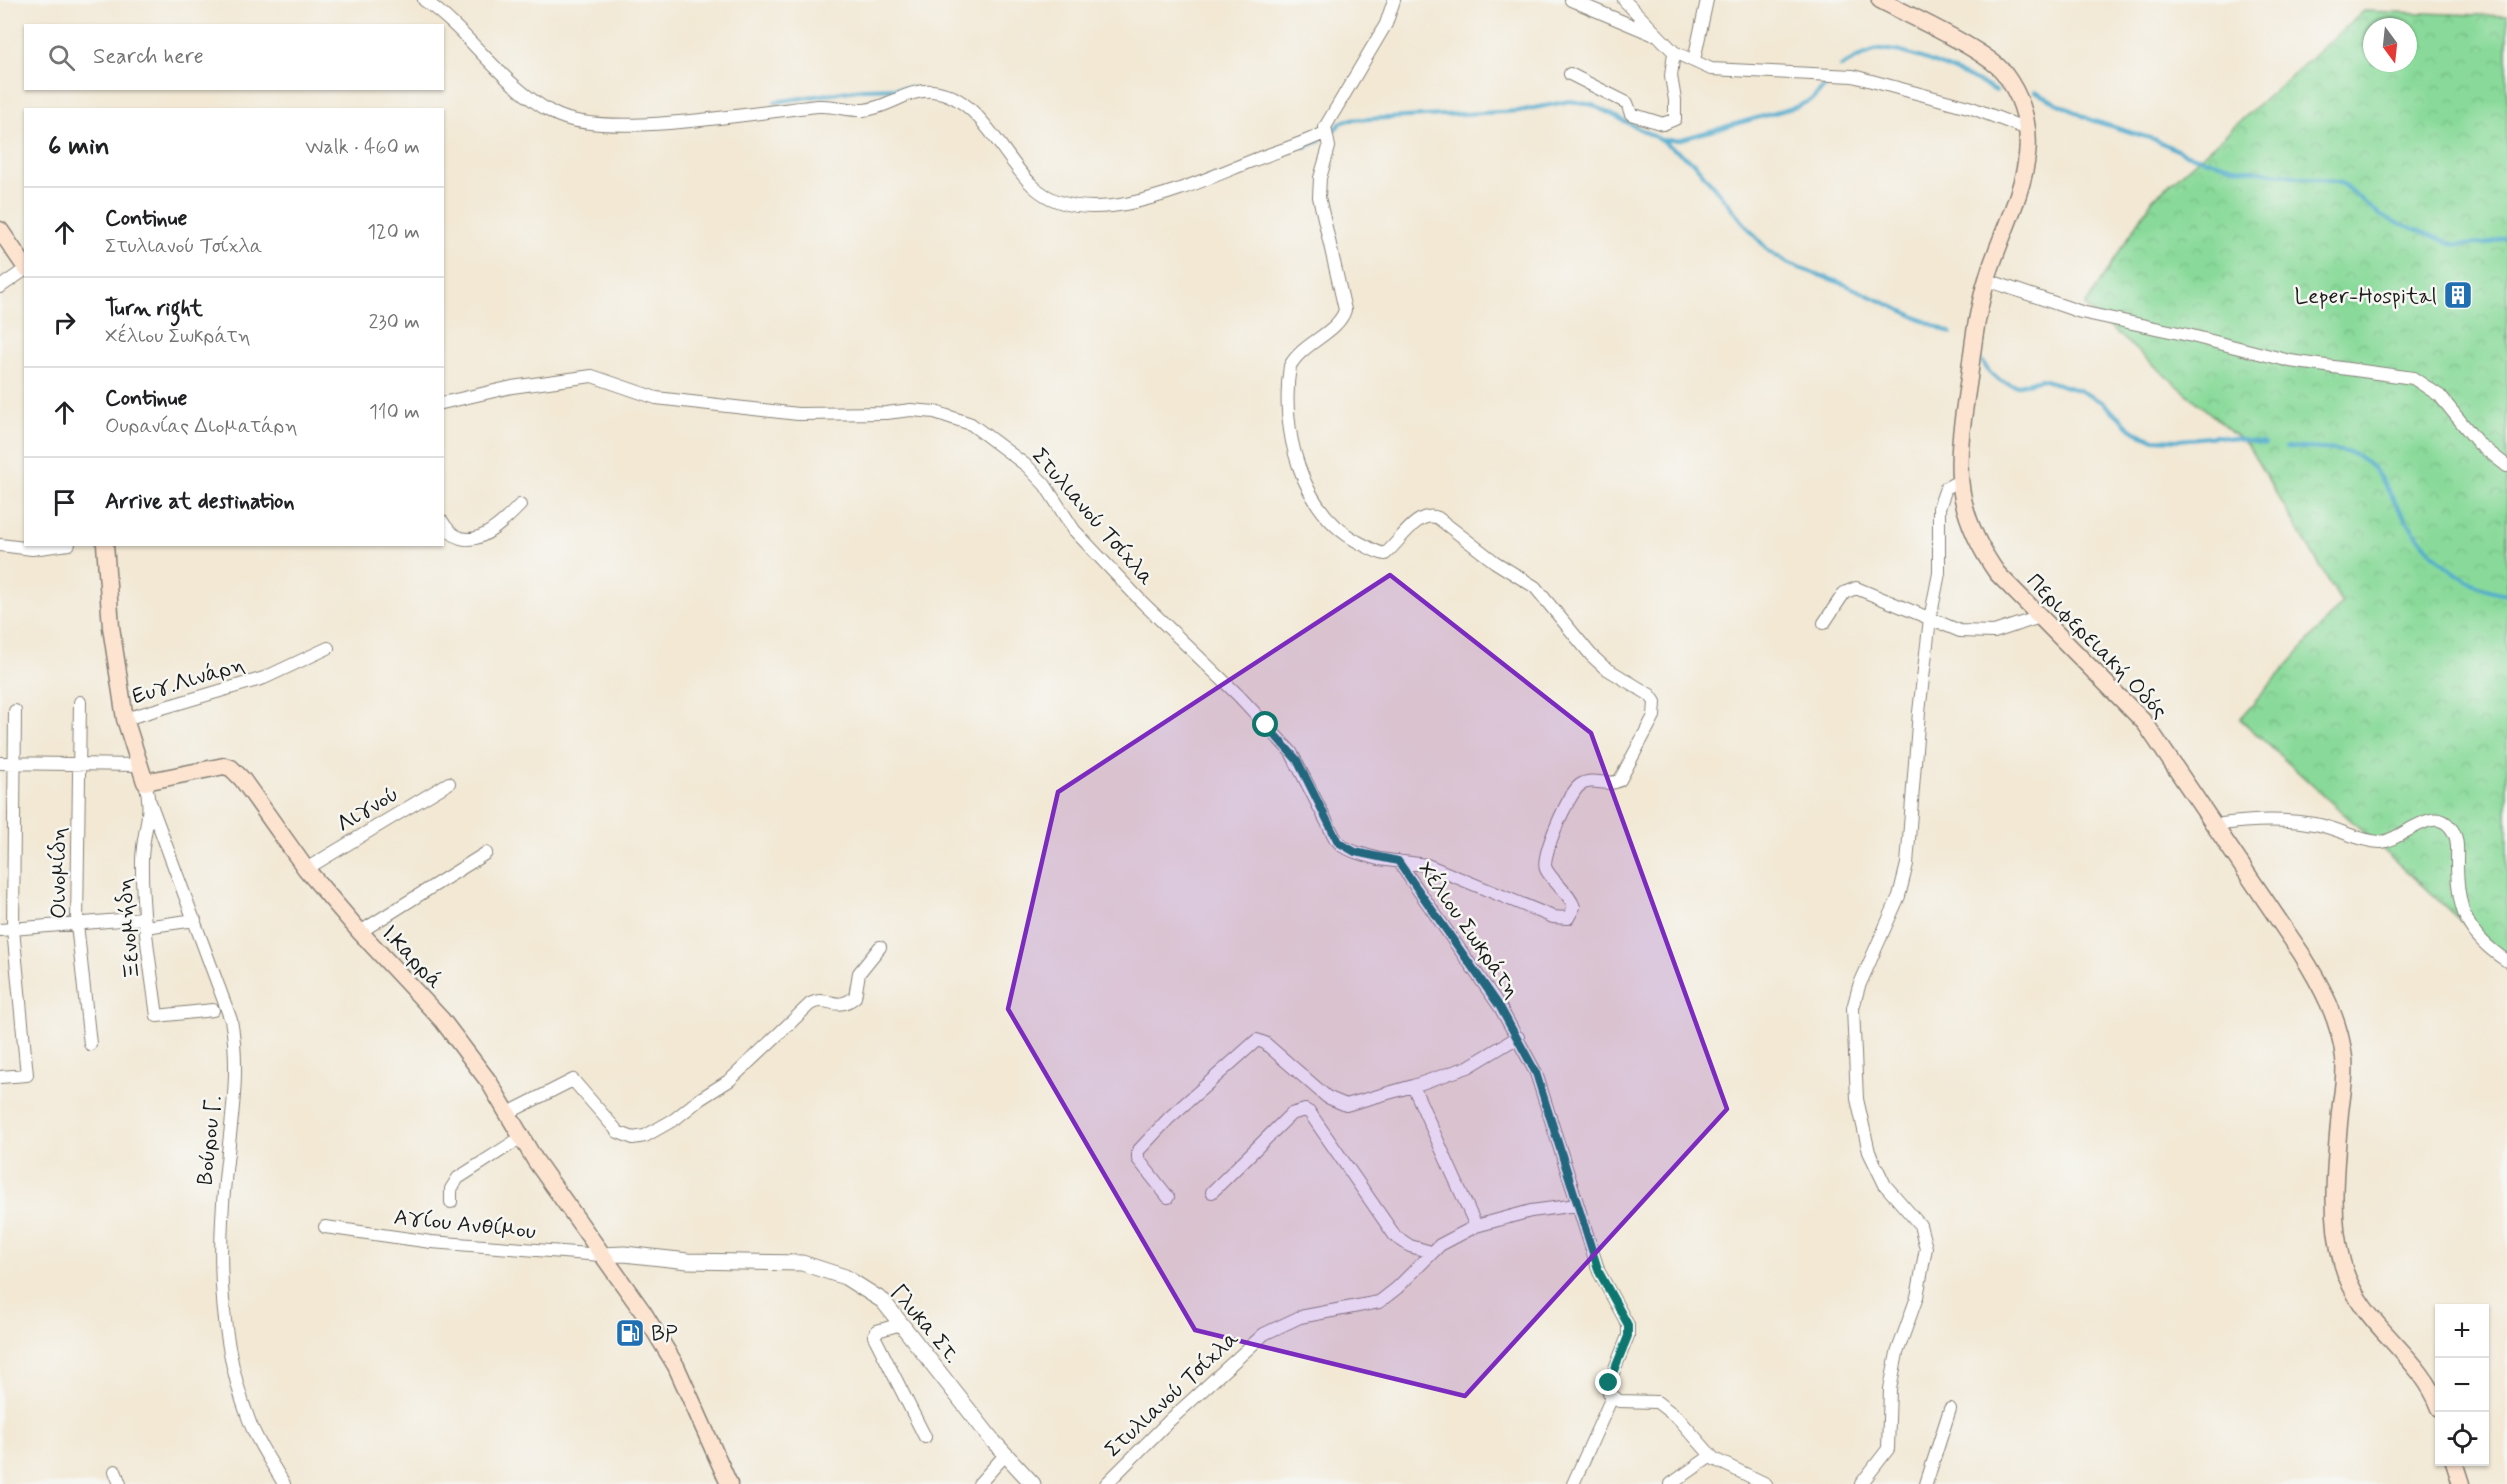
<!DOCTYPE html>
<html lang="en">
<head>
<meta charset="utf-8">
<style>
	body { margin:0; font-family:Mynerve,sans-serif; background:#f6f6f6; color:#202124 }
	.controls { position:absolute; right:18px; bottom:18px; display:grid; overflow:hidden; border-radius:0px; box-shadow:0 2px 4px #0004 }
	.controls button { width:54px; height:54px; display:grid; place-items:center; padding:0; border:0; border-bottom:2px solid #e0e0e0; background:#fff; color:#202124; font:30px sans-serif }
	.compass { position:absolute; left:2363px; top:18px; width:54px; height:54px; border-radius:50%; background:#fff; box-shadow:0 2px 4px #0004; rotate:165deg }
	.stop { position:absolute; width:18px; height:18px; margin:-14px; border:4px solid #0f766e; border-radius:50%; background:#fff }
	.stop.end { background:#0f766e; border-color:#fff; box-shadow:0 2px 6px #0008 }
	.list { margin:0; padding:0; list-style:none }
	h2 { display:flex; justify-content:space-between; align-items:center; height:78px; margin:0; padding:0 24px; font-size:26px }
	h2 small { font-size:20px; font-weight:400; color:#757577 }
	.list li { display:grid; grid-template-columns:39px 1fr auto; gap:18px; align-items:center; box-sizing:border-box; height:90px; padding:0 24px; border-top:2px solid #e0e0e0 }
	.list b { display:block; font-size:22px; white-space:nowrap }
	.list p { margin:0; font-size:20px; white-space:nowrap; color:#757577 }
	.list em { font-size:20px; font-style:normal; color:#757577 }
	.icon { flex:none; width:33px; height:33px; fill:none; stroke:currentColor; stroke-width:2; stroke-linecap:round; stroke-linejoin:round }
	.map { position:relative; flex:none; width:2507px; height:1484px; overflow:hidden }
	.search { position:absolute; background:#fff; box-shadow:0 2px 4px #0004; left:24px; top:24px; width:420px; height:66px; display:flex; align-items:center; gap:15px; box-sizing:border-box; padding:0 21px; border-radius:0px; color:#757577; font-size:22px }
	.panel { position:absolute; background:#fff; box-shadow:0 2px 4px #0004; left:24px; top:108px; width:420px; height:438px; border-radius:0px }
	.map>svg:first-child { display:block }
</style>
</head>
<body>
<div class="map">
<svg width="2507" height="1484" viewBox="0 0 2507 1484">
	<defs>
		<pattern id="park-crowns" width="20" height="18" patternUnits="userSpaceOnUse" patternTransform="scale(1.5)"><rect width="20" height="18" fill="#89da9a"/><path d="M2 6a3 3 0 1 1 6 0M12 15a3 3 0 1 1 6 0" fill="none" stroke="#76ba84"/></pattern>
	</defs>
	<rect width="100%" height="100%" fill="#f6f6f2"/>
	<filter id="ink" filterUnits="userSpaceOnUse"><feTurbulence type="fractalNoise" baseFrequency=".0167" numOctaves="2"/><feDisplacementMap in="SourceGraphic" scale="12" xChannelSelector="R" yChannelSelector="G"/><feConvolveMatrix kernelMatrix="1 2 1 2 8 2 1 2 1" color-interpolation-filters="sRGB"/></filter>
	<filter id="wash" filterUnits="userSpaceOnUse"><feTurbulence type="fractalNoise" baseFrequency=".008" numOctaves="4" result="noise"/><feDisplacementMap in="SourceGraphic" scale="24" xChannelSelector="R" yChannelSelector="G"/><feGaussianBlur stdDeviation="1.35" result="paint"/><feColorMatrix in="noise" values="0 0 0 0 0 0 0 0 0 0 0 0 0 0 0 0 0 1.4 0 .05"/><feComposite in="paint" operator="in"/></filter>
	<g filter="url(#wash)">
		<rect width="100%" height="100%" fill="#f2e8d4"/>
		<path fill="url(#park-crowns)" stroke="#527b5b" stroke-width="1.5" fill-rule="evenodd" d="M2364,11l143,5v947l-267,-244 102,-116 -94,-157 -163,-140 68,-107zM2372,27h36v36h-36z"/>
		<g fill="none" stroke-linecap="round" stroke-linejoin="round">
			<path stroke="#4fabcd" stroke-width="4" d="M1841,67c12,-6 26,-16 39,-17 26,-3 92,28 116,41
				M2035,92l56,28 65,20 27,13 55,15 103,15 40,33 75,29 27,-1 24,-6
				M775,102l88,-13 48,-1
				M1329,135l13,-13 7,-2 170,-9 51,-10 23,4 68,35h17l118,-33 15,-7 17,-16
				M1661,140l33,23 60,72 15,16 20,13 55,20 107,49
				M1005,141l24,33
				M1305,147l15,-6
				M1982,361l8,12 11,8 15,5 25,-7 37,11 26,13 31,29 19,7 26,1 37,-4 48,8
				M2286,447c19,2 57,0 73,10 18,10 27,31 37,47 24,41 61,83 111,90"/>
		</g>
	</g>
	<g filter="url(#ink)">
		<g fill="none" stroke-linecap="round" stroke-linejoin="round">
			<g stroke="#878278" stroke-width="14">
				<path id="minor" d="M424,0c47,33 77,85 129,113 50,28 205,-2 266,-7 15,-1 30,5 45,4 24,-2 43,-21 68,-19 47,4 71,67 101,95 52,50 160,-2 216,-24 25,-10 51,-17 75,-29
					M1571,0l81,34
					M1624,0l50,52 37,17 142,7 119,32 55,21
					M1694,60l13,-60
					M1570,74l57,29 4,11 32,10 12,-5v-19l-4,-24 3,-24
					M1987,280l94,32 107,23 102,26 123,17 27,18 39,48 28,22
					M0,287l26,-18
					M442,403l70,-16 80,-11 64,22 142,16 88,-1 25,-3 24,2 36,12 56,42 18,19 29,45 68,72 97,94 52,56 44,86 7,8 13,6 24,7 48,6 126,52 15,1 6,-11c-5,-15 -21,-24 -28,-38 -6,-12 23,-76 34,-84 14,-9 27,3 40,-5l34,-64 1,-14 -5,-7 -46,-28 -13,-12 -56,-68 -40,-25 -57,-44c-21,-9 -38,24 -53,36 -8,-1 -17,-7 -25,-11 -60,-31 -80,-115 -70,-177 12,-23 48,-33 55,-56l-26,-113 1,-19 9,-31 -4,-20 61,-103 8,-24
					M442,521c23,39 57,6 78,-16
					M0,545l32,4 37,-5
					M1824,623l20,-30 12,-5 104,43 34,1 46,-15
					M80,702l-3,222 13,120
					M125,719l139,-41 64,-30
					M0,763l139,2
					M145,782c9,31 -2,47 -3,77 -1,53 8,105 15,157l56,-6
					M150,802l81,218c10,53 -1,107 -6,160 -8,79 -5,165 24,240 8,23 23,43 35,64
					M2215,825c33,-5 65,-7 99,-1 22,3 43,17 66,18 20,0 52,-38 70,-15 9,10 7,23 7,35 0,48 9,72 50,99
					M1398,861l102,146 36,66 63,199 29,53v11l-19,47v10l10,8 38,1 22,17 35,40 52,25
					M306,869l143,-86
					M145,927l50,-7
					M0,930l144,-12
					M360,932l126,-79
					M0,1077l27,-2 -14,-146 2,-218
					M1413,1086l63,140
					M508,1113l65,-33 45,52 15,6 12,-2 30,-17 25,-20 30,-19 80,-76c18,-10 25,9 45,-7l4,-24 21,-26
					M1212,1192l79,-78 14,-4 5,3 85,123 15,10 21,6
					M1168,1197l-30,-38v-8l31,-33 88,-78 8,3 62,54 19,8 67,-19 55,-19 50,-30
					M451,1202v-13l7,-11 64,-41
					M325,1227l106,15 170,13
					M901,1324l-24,7 -3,5 51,101
					M115,1471l5,13
					M979,1484l26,-29
					M1106,1484l64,-64 94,-86 36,-17 79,-15 18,-14 43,-43 36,-19 55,-15 46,-6
					M1573,1484l39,-87
					M1671,1484l40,-28
					M1861,1484l27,-35 2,-60 7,-36 20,-56 9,-49 -6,-23 -35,-40 -16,-33 -12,-53 -4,-91 6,-22 40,-90 8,-32 12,-152 11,-93 9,-46v-65l7,-20 13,-7
					M1926,1484l24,-75"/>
			</g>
			<g stroke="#878278" stroke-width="17">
				<path id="tertiary" d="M601,1255l23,-1 64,7 114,2 43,14 38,24 110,140 40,43"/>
			</g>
			<g stroke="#878278" stroke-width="19">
				<path id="secondary" d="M1880,0c28,15 108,51 124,73 53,71 4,136 -17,206 -10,32 -14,66 -18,99 -12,79 -21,125 28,195l148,150 156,230c20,32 39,67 43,105 2,18 -2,37 -4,54 -4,48 -11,103 2,150 17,64 76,89 98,146
					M0,230l26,38
					M105,544l6,83 14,92 20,63 79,-16 7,2 11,11 64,90 54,63 82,88 47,62 46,78 108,152 33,54 53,118
					M2454,1462l7,22"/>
			</g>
			<use href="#minor" stroke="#fff" stroke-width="12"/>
			<use href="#tertiary" stroke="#fff" stroke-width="15"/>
			<use href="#secondary" stroke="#fde4d1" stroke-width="16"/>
		</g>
	</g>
	<g fill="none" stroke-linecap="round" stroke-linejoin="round" filter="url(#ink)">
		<path stroke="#0f766e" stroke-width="8" d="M1266,725l31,35 41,82 17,10 43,9 102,146 36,66 63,199 29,53v11l-19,47"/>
	</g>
	<path fill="#7b2cbf" fill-opacity="0.2" stroke="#7b2cbf" stroke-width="4.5" stroke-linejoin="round" d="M1390,575l201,158 136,376 -262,287 -270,-66 -187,-321 50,-217z"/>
	<defs>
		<g id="building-square" transform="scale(1.5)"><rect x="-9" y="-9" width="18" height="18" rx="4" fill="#1f6fb2" stroke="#f6f6f2"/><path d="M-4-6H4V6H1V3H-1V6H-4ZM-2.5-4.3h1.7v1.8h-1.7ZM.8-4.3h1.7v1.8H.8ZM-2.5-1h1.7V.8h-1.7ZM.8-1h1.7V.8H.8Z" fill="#fff"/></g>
		<g id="fuel-square" transform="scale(1.5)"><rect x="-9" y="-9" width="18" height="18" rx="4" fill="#1f6fb2" stroke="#f6f6f2"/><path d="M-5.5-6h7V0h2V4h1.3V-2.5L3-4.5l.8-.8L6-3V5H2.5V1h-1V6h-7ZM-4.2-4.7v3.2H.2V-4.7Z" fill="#fff"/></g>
	</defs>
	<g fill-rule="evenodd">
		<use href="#building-square" x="2458" y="295"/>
		<use href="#fuel-square" x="630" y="1333"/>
	</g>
	<g text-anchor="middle" stroke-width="5" stroke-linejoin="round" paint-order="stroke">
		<g font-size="22" fill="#1c1c1c" stroke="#f6f6f2" text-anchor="end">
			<text x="2437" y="303">Leper-Hospital</text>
			<text x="651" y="1341" text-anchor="start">BP</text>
		</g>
		<g font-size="22" fill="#1c1c1c" stroke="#f6f6f2">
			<text transform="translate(1094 516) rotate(49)" y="8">Στυλιανού Τσίχλα</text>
			<text transform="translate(2098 645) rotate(46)" y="8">Περιφερειακή Οδός</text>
			<text transform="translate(188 679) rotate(-17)" y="8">Ευγ.Λινάρη</text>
			<text transform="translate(367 808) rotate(-31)" y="8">Λιγνού</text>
			<text transform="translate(57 873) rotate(-90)" y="8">Οινομίδη</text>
			<text transform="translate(127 929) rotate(-95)" y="8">Ξενομήδη</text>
			<text transform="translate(1470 929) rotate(55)" y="8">Χέλιου Σωκράτη</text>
			<text transform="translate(413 956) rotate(47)" y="8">Ι.Καρρά</text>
			<text transform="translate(208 1140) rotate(-84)" y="8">Βούρου Γ.</text>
			<text transform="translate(465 1223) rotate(6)" y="8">Αγίου Ανθίμου</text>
			<text transform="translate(926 1323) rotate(50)" y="8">Γλυκα Στ.</text>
			<text transform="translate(1171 1393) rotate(-43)" y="8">Στυλιανού Τσίχλα</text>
		</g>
	</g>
</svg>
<div class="controls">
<button>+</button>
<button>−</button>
<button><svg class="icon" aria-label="locate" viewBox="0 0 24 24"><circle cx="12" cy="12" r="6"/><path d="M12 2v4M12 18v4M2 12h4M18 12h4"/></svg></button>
</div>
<svg class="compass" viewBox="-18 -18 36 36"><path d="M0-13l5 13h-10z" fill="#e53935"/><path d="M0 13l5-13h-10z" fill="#757577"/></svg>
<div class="stop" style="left:1266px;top:725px"></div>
<div class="stop end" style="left:1609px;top:1383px"></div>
<div class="search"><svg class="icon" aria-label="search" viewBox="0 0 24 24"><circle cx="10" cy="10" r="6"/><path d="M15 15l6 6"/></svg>Search here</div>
<section class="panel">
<h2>6 min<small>Walk · 460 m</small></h2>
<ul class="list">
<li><svg class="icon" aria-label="ahead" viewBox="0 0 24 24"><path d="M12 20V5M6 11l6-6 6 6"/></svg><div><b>Continue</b><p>Στυλιανού Τσίχλα</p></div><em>120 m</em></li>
<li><svg class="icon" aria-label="right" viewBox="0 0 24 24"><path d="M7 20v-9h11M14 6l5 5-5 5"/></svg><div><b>Turn right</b><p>Χέλιου Σωκράτη</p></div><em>230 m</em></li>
<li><svg class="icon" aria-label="ahead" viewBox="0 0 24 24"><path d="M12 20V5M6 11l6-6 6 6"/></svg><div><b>Continue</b><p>Ουρανίας Διοματάρη</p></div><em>110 m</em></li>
<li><svg class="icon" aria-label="arrive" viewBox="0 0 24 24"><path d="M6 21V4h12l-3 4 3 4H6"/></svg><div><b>Arrive at destination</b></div></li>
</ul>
</section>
</div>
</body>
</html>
